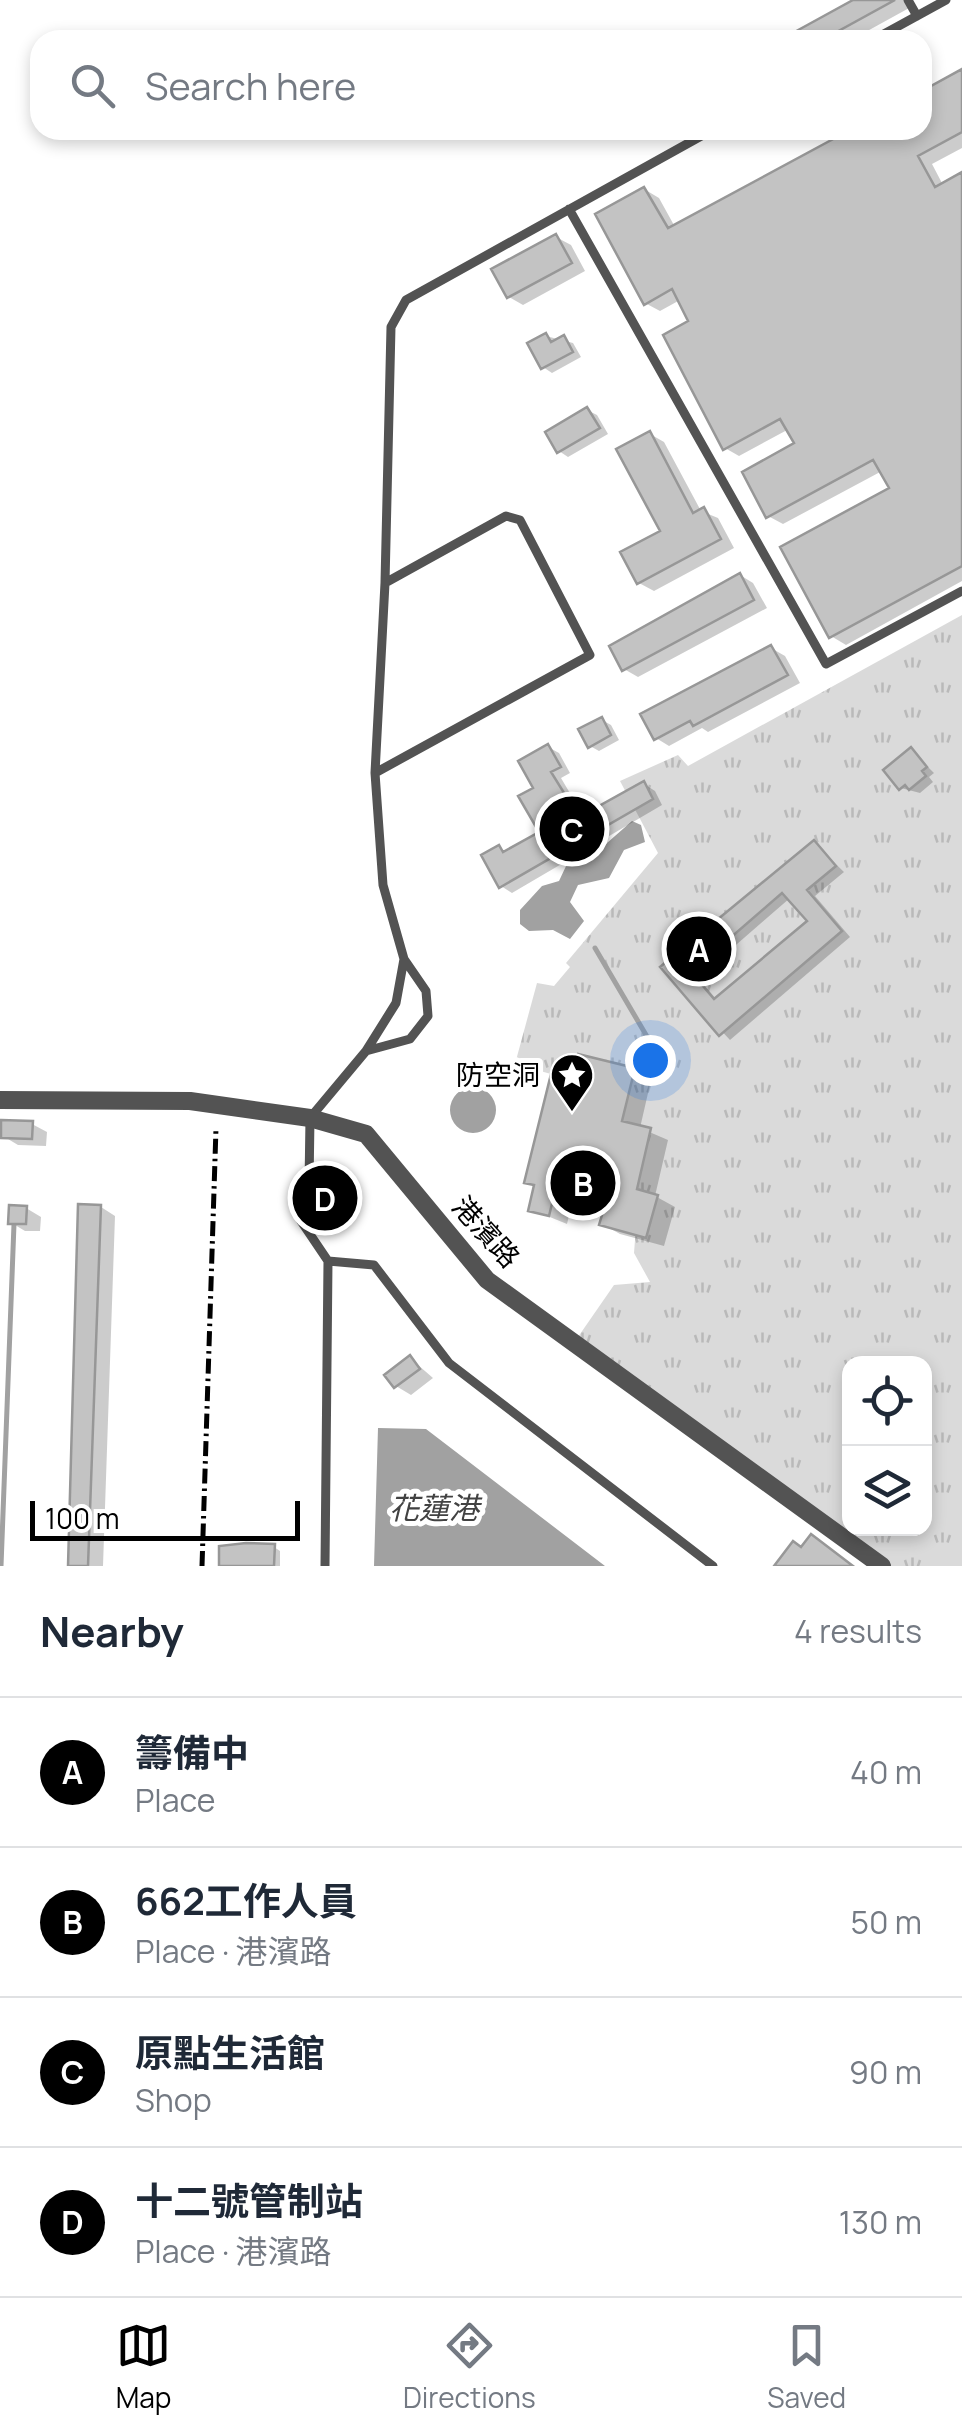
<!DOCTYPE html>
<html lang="en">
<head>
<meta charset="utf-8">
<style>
	body { margin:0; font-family:Manrope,"Noto Sans TC",sans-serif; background:#f6f6f7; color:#1f2937 }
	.controls { position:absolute; right:30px; bottom:30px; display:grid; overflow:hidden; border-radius:20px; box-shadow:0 5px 15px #0003 }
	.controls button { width:90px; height:90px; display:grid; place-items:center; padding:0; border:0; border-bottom:2px solid #e0e1e3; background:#fff; color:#1f2937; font:50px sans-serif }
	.scale { position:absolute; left:30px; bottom:25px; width:270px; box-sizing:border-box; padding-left:10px; border:5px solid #000; border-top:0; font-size:28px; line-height:35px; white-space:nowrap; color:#000; -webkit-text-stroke:8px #fff; paint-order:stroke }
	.you { position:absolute; left:650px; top:1060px; width:35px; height:35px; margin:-25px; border:8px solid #fff; border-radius:50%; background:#1a73e8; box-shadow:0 0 0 15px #1a73e833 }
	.badge { display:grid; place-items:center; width:65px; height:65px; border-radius:50%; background:#000; color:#fff; font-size:32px; font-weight:700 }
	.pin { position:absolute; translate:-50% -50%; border:5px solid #fff; box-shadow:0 2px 10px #0006 }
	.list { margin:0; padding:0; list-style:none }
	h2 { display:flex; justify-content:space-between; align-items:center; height:130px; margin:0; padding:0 40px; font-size:42px }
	h2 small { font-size:32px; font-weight:400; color:#747a83 }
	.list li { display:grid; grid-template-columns:65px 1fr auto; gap:30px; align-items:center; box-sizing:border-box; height:150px; padding:0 40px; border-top:2px solid #e0e1e3 }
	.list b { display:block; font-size:38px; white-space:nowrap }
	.list p { margin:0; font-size:32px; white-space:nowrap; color:#747a83 }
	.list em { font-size:32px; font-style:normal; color:#747a83 }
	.icon { flex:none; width:55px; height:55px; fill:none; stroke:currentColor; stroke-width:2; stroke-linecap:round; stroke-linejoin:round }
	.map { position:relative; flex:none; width:962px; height:1566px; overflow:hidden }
	.search { position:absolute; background:#fff; box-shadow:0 5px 15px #0003; left:30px; right:30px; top:30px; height:110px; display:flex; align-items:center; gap:25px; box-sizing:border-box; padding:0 35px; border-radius:30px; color:#747a83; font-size:38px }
	.sheet { height:730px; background:#fff }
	nav { display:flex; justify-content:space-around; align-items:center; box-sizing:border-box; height:140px; border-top:2px solid #e0e1e3; background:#fff; font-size:28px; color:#747a83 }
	nav a { display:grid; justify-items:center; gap:5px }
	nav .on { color:#000 }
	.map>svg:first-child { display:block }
</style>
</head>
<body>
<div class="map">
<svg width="962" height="1566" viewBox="0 0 962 1566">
	<defs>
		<pattern id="grass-tufts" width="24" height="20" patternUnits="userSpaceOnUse" patternTransform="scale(2.5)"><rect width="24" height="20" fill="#dadada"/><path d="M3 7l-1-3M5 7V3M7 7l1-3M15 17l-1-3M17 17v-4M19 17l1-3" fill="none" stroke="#b9b9b9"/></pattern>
	</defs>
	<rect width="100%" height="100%" fill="#fff"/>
	<path fill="url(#grass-tufts)" fill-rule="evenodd" d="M962,615v951h-80l-304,-229 36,-52 36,-3 -16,-29 3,-39 -32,-125 -90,-25 22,-81 17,3 16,-19 -4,-4 92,-110 -38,-72 58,-26 10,11zM850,1364h74v164h-74z"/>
	<path fill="#a1a1a1" d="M632,821l9,4 4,17 -21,8 -15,28 -31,7 -8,17 14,19 -14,18 -17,-9 -24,1 -9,-7v-14l22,-24 17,-5 8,-17 23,-6z
		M450 1110a23 23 0 1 1 46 0a23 23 0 1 1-46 0Z
		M378,1428l48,1 179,137h-231z"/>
	<path fill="#0003" fill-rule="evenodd" d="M858,0h49l4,7 -60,33h-66z
		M962,72v76l-30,16 11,21 19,-10v406l-116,64 -15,-9 61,-147 -10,-18 -99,53 -15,-8 29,-72 -8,-15 -50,27 -14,-8 -33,-126 -12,-22 -20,11 -15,-8 -1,-114 15,9 16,29 180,-97h67v-36z
		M556,237l15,8 14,26 -62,34 -14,-8z
		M546,336l27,7 8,14 -29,16 -9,-6z
		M587,410l10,5 11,19 -40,23 -9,-6z
		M650,434l14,8 37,69 17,7 16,30 -80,43 -15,-8 24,-51z
		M740,575l13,8 14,25 -129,69 -14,-8z
		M771,648l14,8 15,27 -92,49 -6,-4 -33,18 -13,-8z
		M602,720l9,5 8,15 -20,11 -9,-5z
		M548,747l11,6 11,20 -9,5 23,39 60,-33 11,7 7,14 -150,88 -11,-7 -2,-38 8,5 35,-20 -5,-44z
		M911,750l23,23 -5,4 4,5 -13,11 -19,-5z
		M814,843l30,29 -29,24 35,41 -120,103 -67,-72zM790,898l20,23 -93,79 -19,-22z
		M634,1070l17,10 -11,48 28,12 -13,56 20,11 -11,39 -44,-12 -18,-10 6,-19 -34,-10 -7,29 -37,-15 6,-22 -9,-5 48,-105z
		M32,1124l15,8 -1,14 -28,-1 -15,-9z
		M101,1207l14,9 -12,350h-33z
		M26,1208l15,9 -1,14h-15l-15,-9z
		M410,1358l23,20 -22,17 -15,-9z
		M274,1547l6,4v15h-58z"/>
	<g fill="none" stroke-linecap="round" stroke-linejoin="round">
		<path stroke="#a1a1a1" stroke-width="5" d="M595,948l64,109
			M1,1566l13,-342"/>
	</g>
	<path fill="#c3c3c3" stroke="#979797" stroke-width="2.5" fill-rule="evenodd" d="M853,0h42l-73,40h-42z
		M962,69v63l-44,24 17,31 27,-15v394l-133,72 -49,-91 109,-59 -16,-28 -107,58 -24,-46 52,-29 -14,-24 -57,31 -60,-115 25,-14 -16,-32 -28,16 -49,-91 49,-27 24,41 182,-98h72v-39z
		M556,234l16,29 -65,35 -16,-29z
		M546,333l5,9 13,-7 9,17 -32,17 -14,-26z
		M587,407l13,21 -43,25 -12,-21z
		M650,431l43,82 11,-6 17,32 -84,45 -17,-32 40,-21 -44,-82z
		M740,573l14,27 -132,71 -13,-25z
		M771,645l17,30 -95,51 -3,-5 -36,19 -14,-26z
		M602,717l9,18 -23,13 -10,-19z
		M548,744l13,23 -10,5 28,45 65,-36 9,18 -154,89 -18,-33 18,-10 4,7 36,-20 -21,-36 15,-8 -15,-27z
		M911,747l16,20 -5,4 4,5 -17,14 -4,-5 -6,5 -16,-20z
		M814,840l22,26 -29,24 35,41 -123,105 -59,-69zM782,893l25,28 -93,78 -23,-27z
		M578,1054l57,14 -13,53 29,7 -14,61 21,6 -12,43 -47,-13 7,-23 -50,-15 -7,29 -21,-5 6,-26 -10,-2 28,-113 21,4z
		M1,1120l32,1 -1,18 -31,-1z
		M78,1204l23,1 -13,361h-20z
		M9,1205l18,1 -1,18h-18z
		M410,1355l10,14 -26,19 -10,-13z
		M811,1534l42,32h-79l19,-25 8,6z
		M246,1543l29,1 -1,22h-55v-20z"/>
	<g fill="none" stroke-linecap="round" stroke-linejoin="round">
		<path stroke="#535353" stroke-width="9" d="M908,0l9,16
			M873,40l73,-40
			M569,209l257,455 136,-73
			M375,773l10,-190
			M366,1051l30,-48 8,-44
			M328,1261l-27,-40 8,-36 1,-67 56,-67 44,-12 18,-23 -2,-25 -22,-32 -21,-74 -8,-112 215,-118 -70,-135 -14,-4 -121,67 6,-256 15,-27 306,-170
			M325,1566l3,-305 46,4 75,98 264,203"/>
		<path stroke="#535353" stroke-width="18" d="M0,1100l190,1 120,17 56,16 121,146 395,286"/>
		<path stroke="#000" stroke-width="5" stroke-dasharray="15 5 2.5 5" stroke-linecap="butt" d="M202,1566l14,-438"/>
	</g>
	<defs>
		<g id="sight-pin" transform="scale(2.25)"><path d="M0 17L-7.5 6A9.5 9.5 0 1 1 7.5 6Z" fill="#000" stroke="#fff"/><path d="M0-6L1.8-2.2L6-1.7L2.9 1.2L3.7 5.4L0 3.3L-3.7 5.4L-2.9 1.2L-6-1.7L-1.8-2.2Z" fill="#fff"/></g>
	</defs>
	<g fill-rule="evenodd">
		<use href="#sight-pin" x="572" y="1075"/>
	</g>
	<g text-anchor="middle" stroke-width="10" stroke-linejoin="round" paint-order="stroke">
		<g font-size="28" fill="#000" stroke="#fff" text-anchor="end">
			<text x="540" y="1085">防空洞</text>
		</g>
		<g font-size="28" fill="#000" stroke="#fff">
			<text transform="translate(486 1232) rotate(48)" y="10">港濱路</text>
		</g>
		<g font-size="30" font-style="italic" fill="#424242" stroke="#fff">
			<text x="434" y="1519">花蓮港</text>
		</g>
	</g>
</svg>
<div class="controls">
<button><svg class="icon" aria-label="locate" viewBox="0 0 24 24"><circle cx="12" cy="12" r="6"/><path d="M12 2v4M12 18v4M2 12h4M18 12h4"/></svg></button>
<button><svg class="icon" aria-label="layers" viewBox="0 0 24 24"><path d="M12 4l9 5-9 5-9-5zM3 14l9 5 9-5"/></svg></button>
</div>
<div class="scale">100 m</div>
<div class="you"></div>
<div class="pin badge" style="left:699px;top:949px">A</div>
<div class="pin badge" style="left:583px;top:1183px">B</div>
<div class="pin badge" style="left:572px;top:829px">C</div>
<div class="pin badge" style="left:325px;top:1198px">D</div>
<div class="search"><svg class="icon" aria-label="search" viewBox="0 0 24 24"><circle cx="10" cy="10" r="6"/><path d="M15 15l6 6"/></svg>Search here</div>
</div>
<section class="sheet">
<h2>Nearby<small>4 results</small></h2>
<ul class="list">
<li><span class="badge">A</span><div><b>籌備中</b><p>Place</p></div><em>40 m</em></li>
<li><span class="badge">B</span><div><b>662工作人員</b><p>Place · 港濱路</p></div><em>50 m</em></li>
<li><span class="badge">C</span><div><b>原點生活館</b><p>Shop</p></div><em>90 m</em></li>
<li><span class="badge">D</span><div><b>十二號管制站</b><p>Place · 港濱路</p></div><em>130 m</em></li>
</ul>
</section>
<nav>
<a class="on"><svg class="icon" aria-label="map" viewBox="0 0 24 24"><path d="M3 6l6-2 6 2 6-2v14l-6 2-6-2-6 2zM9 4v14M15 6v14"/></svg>Map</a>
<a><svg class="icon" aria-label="directions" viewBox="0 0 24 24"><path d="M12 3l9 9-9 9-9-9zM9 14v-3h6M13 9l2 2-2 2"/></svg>Directions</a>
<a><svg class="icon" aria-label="saved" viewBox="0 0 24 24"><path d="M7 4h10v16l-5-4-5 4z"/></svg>Saved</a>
</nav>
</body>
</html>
